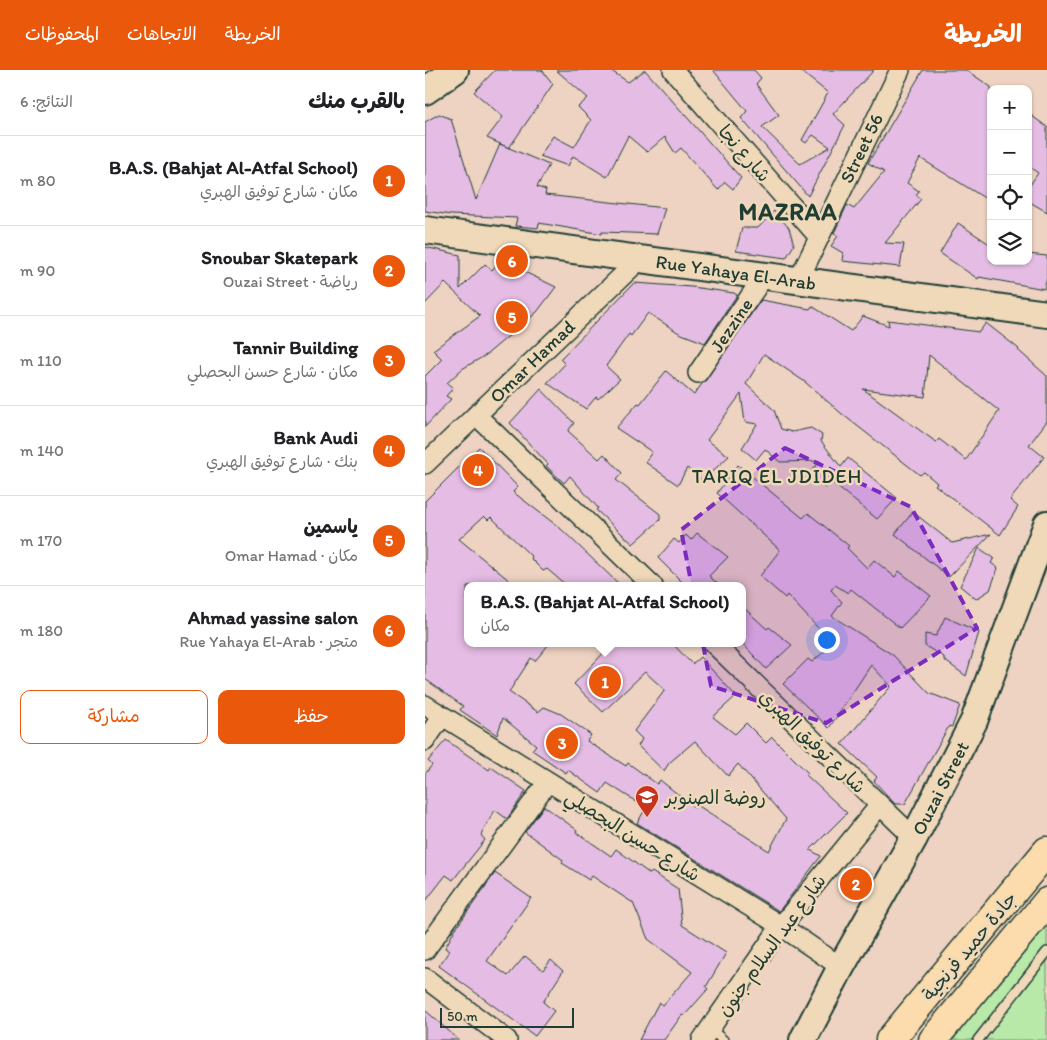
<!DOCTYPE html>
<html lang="ar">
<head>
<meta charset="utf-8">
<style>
	body { margin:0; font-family:Itim,"Playpen Sans Arabic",sans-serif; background:#f2f2f2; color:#202124; direction:rtl }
	.controls { position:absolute; right:15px; top:15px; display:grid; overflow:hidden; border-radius:10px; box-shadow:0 1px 4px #0004 }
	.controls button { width:45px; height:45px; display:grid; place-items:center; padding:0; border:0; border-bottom:1px solid #e0e0e0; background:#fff; color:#202124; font:25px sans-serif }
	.scale { position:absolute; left:15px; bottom:12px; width:134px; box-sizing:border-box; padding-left:5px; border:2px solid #1f3d34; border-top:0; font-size:14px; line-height:18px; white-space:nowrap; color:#1f3d34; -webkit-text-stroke:4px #f0d9b9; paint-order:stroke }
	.you { position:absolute; left:401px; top:569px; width:18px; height:18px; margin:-12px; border:4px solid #fff; border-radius:50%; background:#1a73e8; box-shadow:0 0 0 8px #1a73e833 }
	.badge { display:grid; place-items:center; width:32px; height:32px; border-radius:50%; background:#ea580c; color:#fff; font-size:16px; font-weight:700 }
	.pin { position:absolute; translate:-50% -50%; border:2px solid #fff; box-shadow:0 1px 5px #0006 }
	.popup { position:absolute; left:39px; top:512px; width:282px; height:65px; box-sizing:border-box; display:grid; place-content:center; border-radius:10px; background:#fff; filter:drop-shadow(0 1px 4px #0005); font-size:16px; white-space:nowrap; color:#757577 }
	.popup b { font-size:19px; color:#202124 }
	.popup::after { content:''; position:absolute; left:50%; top:100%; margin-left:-10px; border:10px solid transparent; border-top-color:#fff }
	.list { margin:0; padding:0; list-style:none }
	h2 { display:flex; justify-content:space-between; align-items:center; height:65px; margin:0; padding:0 20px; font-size:21px }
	h2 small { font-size:16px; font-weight:400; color:#757577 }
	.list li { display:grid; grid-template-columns:32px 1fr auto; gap:15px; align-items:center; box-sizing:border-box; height:90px; padding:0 20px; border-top:1px solid #e0e0e0 }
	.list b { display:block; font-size:19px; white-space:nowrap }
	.list p { margin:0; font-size:16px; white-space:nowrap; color:#757577 }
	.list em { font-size:16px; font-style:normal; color:#757577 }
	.actions { display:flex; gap:10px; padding:15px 20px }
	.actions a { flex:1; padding:11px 0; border:1px solid #ea580c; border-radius:10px; text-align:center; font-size:18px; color:#ea580c }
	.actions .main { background:#ea580c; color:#fff }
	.icon { flex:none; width:28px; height:28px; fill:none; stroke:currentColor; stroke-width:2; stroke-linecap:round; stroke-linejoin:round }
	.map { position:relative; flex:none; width:622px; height:970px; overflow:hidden; direction:ltr }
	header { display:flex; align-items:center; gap:30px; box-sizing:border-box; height:70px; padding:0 25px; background:#ea580c; color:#fff }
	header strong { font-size:24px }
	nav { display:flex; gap:28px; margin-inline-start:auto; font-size:18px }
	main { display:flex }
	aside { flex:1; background:#fff }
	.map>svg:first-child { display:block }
</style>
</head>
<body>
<header>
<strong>الخريطة</strong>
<nav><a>الخريطة</a><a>الاتجاهات</a><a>المحفوظات</a></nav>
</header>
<main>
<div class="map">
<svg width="622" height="970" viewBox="0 0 622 970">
	<rect width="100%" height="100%" fill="#eed3c2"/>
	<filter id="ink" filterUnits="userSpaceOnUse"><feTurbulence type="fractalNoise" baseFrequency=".02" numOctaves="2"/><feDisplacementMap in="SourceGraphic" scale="10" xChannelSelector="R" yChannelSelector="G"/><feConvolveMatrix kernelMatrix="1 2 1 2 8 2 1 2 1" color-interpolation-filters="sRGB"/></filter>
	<g filter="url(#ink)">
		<path fill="#b8e9a9" stroke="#6c936e" d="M622,851v119h-94z"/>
		<path fill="#e5bce4" stroke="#1f3d34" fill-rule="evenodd" d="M70,0h47l11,14 -44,64 -22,-10 16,-21 -29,-25z
			M131,0h54l18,12 17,-12 96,108 -8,11 -8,-7 -7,8 -37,-42 -6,5 -10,-16 -18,15 -19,-16 -21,41 -34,-21 -5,10 -28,-10 13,-20 21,11 17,-27 -13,-13 10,-9z
			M288,0h41l7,8 -5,6 23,31 -17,12 38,37 30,-17 -17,-12 -7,8 -4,-3 26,-47 -29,-23h75l-41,44 12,11 -37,71 -67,-78 6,-7z
			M498,0h43l25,17v115l-71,-44 -13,25 12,8 -3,4 5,4 -36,44 19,1 -4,23 -58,-6 1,-8 -12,-7 7,-10 -4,-3 13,-28 7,4 30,-37 -16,-9z
			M603,43l19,14v85l-19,-11v-13l10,-15 -10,-7z
			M14,44l12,5 25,81 24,-56 49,21 -12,22 9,3 -1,5 120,13 -8,26 -55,-2v2l-63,-11 -1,5 -23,-2 2,-8 -66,-3 -26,-4v-89z
			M349,141l15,17 5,17 -8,13 -50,-7 6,-23h16z
			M533,153l33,22v16h37v-7l19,2v22l-3,11 -65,-12 -1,2 -38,-26z
			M0,177l35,8v34l25,-25 7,6 5,-6 9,7 6,-5 44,21 -19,25 -51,43 -24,14 -15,14 6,5 -7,8 5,3 -26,28v-51l17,-17 -9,-9 47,-34 -35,-33 -20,21z
			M209,213l58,4 42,6 3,2 -32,48 -26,-10 -31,-20 -17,23 -2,-2 -23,32 14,13 -22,20 -2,-2 -10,12 -39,-26 18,-19 -5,-5z
			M336,230l49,9 2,-3 39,25 12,-15 26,10 -1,-6 91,12 7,-9 33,26 -1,1 29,26v45l-18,24 15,12 -34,43 8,7 -18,28 -65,-50 2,-2 -13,-11 -4,3 -78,-61 -37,-32 -41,-28 -18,30 28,26 7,19 11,3 19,-4 11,7 -1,6 20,26 7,-9 49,40 -20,21 -47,-38 -5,7 -17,-12 12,-15 -40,1 -15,-13 -9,11 -14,-12 15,-24 -12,-2 -4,-28 -34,46 22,16 -25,23h-5l-12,-11 -9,17 -33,-23 7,-10 -36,-24 22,-25 2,1 26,-33 28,24zM504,285l70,56 -33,49 -27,-21 -3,3 -73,-53 62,8z
			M116,319l33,34 -6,8 31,28 5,-5 18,19 -6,7 44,34v6l-27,24 -37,-34 2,-2 -28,-32 -6,7 -18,-17 2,-2 -38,-41z
			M54,377l39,40 -5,5 47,36 61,58h-54l-20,-17 -4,2 -12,-12 1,-2 -41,-40 -3,3 -4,-4 -25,23 57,47h-49v57h83l-15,18 -4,-3 -22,34 29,20 6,-5 17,7 30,21 -4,6 39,25 2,-3 29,21 3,-4 35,28 2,-3 72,46 17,-32 -48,-55 -10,12 -33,-35 -26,22 -5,8 -26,-25 4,-7 -8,-8 31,-41 -20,-18 -42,40 -29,-28 39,-41h59l20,21 8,-7 36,39 -23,21 22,17 11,-11 20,20 6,-6 36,36 -2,2 41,38 -37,37 11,6 -42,55 -142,-88 9,-15 -39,-25 -7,10 -32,-23 -2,3 -34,-23 4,-5 -33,-27 -6,17 -37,-25 3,-4 -38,-27v-178z
			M313,395l65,53 5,-5 41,33 -2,2 20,20 7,-8 21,17 4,-6 32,25 -31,32 -49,-39 -3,4 -13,-8 -4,5 11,12 -10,14 61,39 36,38 31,12 -8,22 -3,-1 -44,78h-10l-21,-23 3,-4 -35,-33 49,-58 -20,-21 -42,63 -46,-44 25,-25 4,3 21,-18 -46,-49 -2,3 -25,-22 20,-26 -63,-57z
			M488,442l39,31 39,-9 -42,43 -54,-43z
			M272,463l31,24 -19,19 11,10h-34l-28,-28 16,-19 5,4 7,-8 5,5z
			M554,478l15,10 -3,5 7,5 -8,22 -14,9 -16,-13z
			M318,537l24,22 2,-2 23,18 -26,24 -23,-25z
			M520,547l34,15 -13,44 -22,-16v-3l-19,-11v-12l11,2z
			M21,670l43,30 2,-3 35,24 -19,28 -12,-9 -14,25 4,5 -32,40 -7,-5 -21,27v-128l7,-9 -4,-4z
			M119,736l33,24 -1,2 35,24 5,-7 34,25 2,-2 26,17 4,36 44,28 -20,34 2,2 -24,27 -2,-1 -18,25h-25l20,-38 4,3 29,-33 -44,-33 -15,-36 -41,-27 -3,4 -27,-17 1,-3 -38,-28z
			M70,803l36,25 -44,63 21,15 17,-20 18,14 8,-10 12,11 -20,31 11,9 -19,25 -96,-70 10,-15 -4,-3 9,-17z
			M0,940l34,30h-34z"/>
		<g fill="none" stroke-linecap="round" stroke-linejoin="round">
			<g stroke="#1f3d34" stroke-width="12">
				<path id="lane" d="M285,959l13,11
					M553,970l69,-88"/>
			</g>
			<g stroke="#1f3d34" stroke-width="22">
				<path id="street" d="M248,0l145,166
					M373,211l102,-211
					M273,303l66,-97
					M51,345l177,171
					M0,394l215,-205
					M288,573l201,195
					M0,635l356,221 60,41
					M0,671l17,-25
					M0,880l122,-167
					M0,908l82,62
					M277,970l79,-114 99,-121"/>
			</g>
			<g stroke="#1f3d34" stroke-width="30">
				<path id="secondary" d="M0,21l30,-21
					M0,160l622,84
					M378,970l38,-73 73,-129 60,-117 73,-197"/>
			</g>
			<g stroke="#1f3d34" stroke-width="31">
				<path id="primary" d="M465,970l157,-189
					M508,970l114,-138"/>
			</g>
			<use href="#lane" stroke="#f0d9b9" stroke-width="9"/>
			<use href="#street" stroke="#f0d9b9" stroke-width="19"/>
			<use href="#secondary" stroke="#f0d9b9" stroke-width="26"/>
			<use href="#primary" stroke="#fcdcac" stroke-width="28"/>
		</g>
	</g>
	<path fill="#7b2cbf" fill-opacity="0.2" stroke="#7b2cbf" stroke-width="4" stroke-dasharray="10 6" stroke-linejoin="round" d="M360,378l126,59 66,121 -151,95 -115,-37 -30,-156z"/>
	<defs>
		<g id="school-pin" transform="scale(1.25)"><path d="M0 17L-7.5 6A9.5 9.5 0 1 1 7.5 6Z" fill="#c8321e" stroke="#f0d9b9"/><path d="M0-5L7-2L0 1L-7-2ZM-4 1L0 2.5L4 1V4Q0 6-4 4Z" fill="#fff"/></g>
	</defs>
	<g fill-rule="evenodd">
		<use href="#school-pin" x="222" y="727"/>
	</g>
	<g text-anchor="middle" stroke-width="5" stroke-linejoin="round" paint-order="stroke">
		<g font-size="19" fill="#1f3d34" stroke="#f0d9b9">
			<text transform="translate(436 78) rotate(-64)" y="7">Street 56</text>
			<text transform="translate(320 83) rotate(49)" y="7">شارع نجا</text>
			<text transform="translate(311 202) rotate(8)" y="7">Rue Yahaya El-Arab</text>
			<text transform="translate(306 255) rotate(-56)" y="7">Jezzine</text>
			<text transform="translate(107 291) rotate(-44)" y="7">Omar Hamad</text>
			<text transform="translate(388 671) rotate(44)" y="7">شارع توفيق الهبري</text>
			<text transform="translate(515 718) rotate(-63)" y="7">Ouzai Street</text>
			<text transform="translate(208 765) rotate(32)" y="7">شارع حسن البحصلي</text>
			<text transform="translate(346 875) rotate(-54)" y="7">شارع عبد السلام جنون</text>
			<text transform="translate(544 876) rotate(-50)" y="7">جادة حميد فرنجية</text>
		</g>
		<g font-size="19" fill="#1f3d34" stroke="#f0d9b9" text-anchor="start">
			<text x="240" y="734">روضة الصنوبر</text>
		</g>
		<g font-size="20" letter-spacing="1" fill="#1f3d34" stroke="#f0d9b9">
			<text x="352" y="413">TARIQ EL JDIDEH</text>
		</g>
		<g font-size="24" font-weight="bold" letter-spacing="1" fill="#1f3d34" stroke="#f0d9b9">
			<text x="363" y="150">MAZRAA</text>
		</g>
	</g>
</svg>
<div class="controls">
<button>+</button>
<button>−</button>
<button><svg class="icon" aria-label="locate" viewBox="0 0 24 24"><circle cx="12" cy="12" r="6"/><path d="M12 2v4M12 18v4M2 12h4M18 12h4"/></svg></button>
<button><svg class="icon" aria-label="layers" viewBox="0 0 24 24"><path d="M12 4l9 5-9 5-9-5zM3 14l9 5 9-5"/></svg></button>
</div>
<div class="scale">50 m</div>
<div class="you"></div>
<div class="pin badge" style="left:180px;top:612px">1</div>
<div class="popup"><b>B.A.S. (Bahjat Al-Atfal School)</b>مكان</div>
<div class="pin badge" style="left:431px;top:814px">2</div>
<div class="pin badge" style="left:137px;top:673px">3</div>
<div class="pin badge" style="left:53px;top:400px">4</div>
<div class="pin badge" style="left:87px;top:247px">5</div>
<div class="pin badge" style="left:87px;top:191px">6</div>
</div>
<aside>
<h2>بالقرب منك<small>النتائج: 6</small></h2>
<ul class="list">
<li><span class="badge">1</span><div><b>B.A.S. (Bahjat Al-Atfal School)</b><p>مكان · شارع توفيق الهبري</p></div><em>80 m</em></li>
<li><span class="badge">2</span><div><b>Snoubar Skatepark</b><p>رياضة · Ouzai Street</p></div><em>90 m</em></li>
<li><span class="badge">3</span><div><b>Tannir Building</b><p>مكان · شارع حسن البحصلي</p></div><em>110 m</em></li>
<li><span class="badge">4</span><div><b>Bank Audi</b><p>بنك · شارع توفيق الهبري</p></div><em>140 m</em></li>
<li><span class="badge">5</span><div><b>ياسمين</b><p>مكان · Omar Hamad</p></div><em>170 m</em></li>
<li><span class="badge">6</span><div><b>Ahmad yassine salon</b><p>متجر · Rue Yahaya El-Arab</p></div><em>180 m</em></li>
</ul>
<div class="actions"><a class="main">حفظ</a><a>مشاركة</a></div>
</aside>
</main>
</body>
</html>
